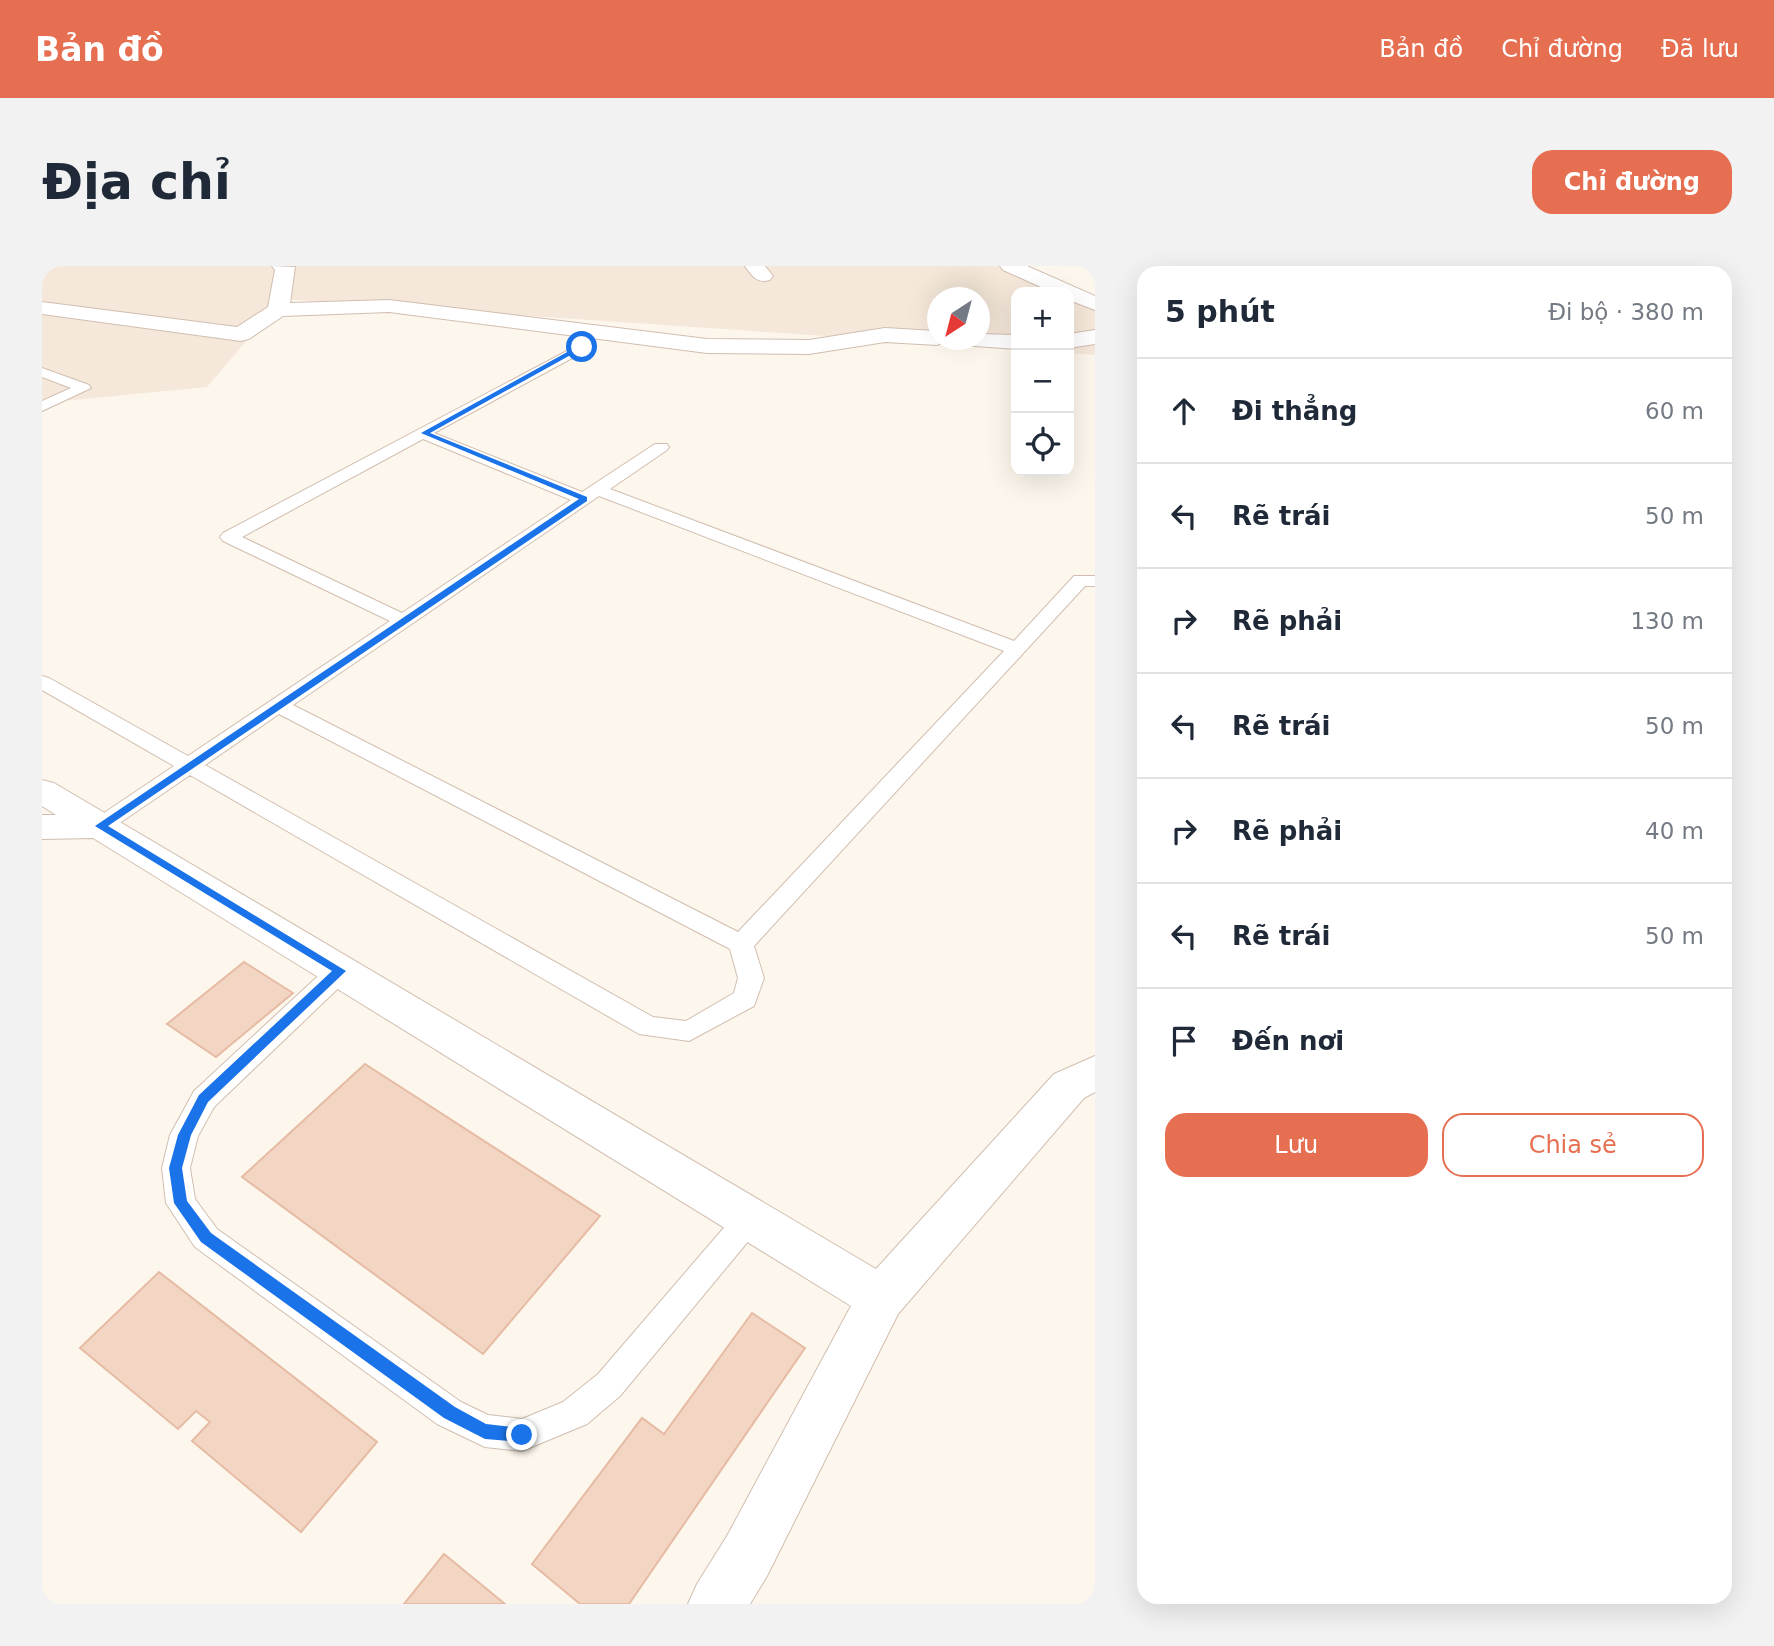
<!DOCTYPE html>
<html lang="vi">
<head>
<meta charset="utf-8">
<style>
	body { margin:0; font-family:"DejaVu Sans",sans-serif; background:#f2f2f3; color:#1f2937 }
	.controls { position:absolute; right:21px; top:21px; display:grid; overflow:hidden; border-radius:14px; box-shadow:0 7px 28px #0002 }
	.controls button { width:63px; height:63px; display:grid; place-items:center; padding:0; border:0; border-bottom:2px solid #e0e1e3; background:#fff; color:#1f2937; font:35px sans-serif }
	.compass { position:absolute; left:885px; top:21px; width:63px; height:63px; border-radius:50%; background:#fff; box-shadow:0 7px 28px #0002; rotate:216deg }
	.stop { position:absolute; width:21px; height:21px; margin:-16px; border:5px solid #1a73e8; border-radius:50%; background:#fff }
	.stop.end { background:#1a73e8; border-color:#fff; box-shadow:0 2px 7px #0008 }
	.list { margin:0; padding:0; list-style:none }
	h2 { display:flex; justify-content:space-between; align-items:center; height:91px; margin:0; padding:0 28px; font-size:30px }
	h2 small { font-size:23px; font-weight:400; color:#747a83 }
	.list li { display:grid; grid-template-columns:46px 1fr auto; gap:21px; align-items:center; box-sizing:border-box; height:105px; padding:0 28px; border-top:2px solid #e0e1e3 }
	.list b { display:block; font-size:26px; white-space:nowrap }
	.list em { font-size:23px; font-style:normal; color:#747a83 }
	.actions { display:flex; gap:14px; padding:21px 28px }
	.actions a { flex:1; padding:16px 0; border:2px solid #e76f51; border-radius:21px; text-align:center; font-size:24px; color:#e76f51 }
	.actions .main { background:#e76f51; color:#fff }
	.icon { flex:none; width:38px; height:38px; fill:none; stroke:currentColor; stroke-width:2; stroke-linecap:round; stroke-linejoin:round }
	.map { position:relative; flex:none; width:1053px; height:1338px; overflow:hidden; border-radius:21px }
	header { display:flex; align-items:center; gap:42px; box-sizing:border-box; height:98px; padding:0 35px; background:#e76f51; color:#fff }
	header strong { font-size:33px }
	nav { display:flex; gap:38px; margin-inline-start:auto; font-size:24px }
	.intro { display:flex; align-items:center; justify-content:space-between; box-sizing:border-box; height:168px; padding:0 42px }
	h1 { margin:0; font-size:49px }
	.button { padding:18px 32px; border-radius:21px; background:#e76f51; color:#fff; font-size:24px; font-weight:700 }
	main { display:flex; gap:42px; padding:0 42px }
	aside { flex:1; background:#fff; border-radius:21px; box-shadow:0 7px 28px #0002 }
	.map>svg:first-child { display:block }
</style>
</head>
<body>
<header>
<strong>Bản đồ</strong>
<nav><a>Bản đồ</a><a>Chỉ đường</a><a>Đã lưu</a></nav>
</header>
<div class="intro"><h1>Địa chỉ</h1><a class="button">Chỉ đường</a></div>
<main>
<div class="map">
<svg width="1053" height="1338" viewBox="0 0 1053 1338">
	<rect width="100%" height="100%" fill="#fdf6ec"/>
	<path fill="#f5e8da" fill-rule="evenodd" d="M0,0h971l55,26h-52v57l-734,-50 -75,88 -165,16zM895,32h42v42h-42z
		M1027,26l26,13v50l-26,-2z"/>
	<path fill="#f3d5c3" stroke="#e6bba3" stroke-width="2" d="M202,696l49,31 -77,64 -49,-33z
		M323,798l235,152 -117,138 -241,-177z
		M117,1006l218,170 -76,90 -109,-91 18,-19 -14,-11 -18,18 -98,-81z
		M710,1047l53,35 -176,256h-49l-48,-40 110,-146 22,16z
		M402,1288l61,50h-101z"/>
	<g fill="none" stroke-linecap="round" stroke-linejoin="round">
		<g stroke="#d1beb0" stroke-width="2">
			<path id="service" d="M540,77l7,4 -2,3 -153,83 148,59 73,-48h12l2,3 -2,3 -57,39 404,152 60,-65h21v10h-10l-331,360 10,32 -10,28 -65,35 -50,-7 -449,-259 -82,56 -8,2 -8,-2 -3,-5 3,-5 82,-55 -132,-76v-14l7,2 139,78 202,-135 -167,-80 -3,-4 3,-4zM381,173l148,61 -169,113 -160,-76zM557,230l405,155 -266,281 -445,-227zM237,448l451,235 8,29 -4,15 -48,28 -33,-4 -448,-252z
				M0,102l47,17 2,3 -49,23v-10l29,-13 -29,-11z
				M298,696l9,2 4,7 -4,7 -135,129 -16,29 -8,32 5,31 22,30 244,173 27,13 34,4 41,-17 35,-28 142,-165 10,-4 10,4 5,9 -5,9 -140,169 -33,28 -65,27 -37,-4 -48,-23 -242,-177 -29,-44 -4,-35 8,-33 24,-44 137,-127z"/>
		</g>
		<g stroke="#d1beb0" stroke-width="2">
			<path id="minor" d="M230,0l23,1 -5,36 99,-3 318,39 102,1 76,-12 52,3v9h10l-10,5 -52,-3 -76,12 -102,-1 -318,-41 -106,4 -34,23 -8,2 -199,-27v-12l195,25 31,-20 7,-37z
				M703,0h20l8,10 -3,4c-13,4 -18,-4 -25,-14z
				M958,0h27l68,30v14l-26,-10v-8h-17l-49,-22z
				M1053,64v14l-26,4v-14z
				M937,68l37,1v14l-54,-4 -3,-5h20z
				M0,514l12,3 822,486 178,-195 41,-18v36l-11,6 -186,216 -131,262 -17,28h-62l9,-20 30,-48 124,-230 -758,-468 -51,1v-24h14l-14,-9z"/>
		</g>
		<use href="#service" fill="#fff" fill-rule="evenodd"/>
		<use href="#minor" fill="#fff" fill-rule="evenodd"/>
	</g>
	<path fill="#1a73e8" d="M538,79l5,2 -155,86 157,64v4l-479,325 238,145 -138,131 -17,33 -9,33 5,33 24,32 244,174 31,17 42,5 2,6 -2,5 -6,2 -37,-3 -41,-21 -243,-176 -27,-39 -5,-35 9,-33 21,-40 133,-124 -237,-145 484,-327 -158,-66z"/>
</svg>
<div class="controls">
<button>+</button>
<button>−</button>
<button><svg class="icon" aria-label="locate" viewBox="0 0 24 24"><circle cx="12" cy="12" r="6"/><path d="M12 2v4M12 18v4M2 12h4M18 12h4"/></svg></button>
</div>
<svg class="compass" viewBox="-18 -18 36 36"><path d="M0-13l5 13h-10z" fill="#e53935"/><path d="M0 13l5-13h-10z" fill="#747a83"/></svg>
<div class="stop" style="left:540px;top:81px"></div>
<div class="stop end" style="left:480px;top:1169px"></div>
</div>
<aside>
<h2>5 phút<small>Đi bộ · 380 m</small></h2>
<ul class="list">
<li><svg class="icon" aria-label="ahead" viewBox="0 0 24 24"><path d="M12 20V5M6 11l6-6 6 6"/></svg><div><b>Đi thẳng</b></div><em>60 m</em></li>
<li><svg class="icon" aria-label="left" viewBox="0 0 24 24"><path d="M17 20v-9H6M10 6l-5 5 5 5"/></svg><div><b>Rẽ trái</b></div><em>50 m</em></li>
<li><svg class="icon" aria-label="right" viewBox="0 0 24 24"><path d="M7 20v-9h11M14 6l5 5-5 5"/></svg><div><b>Rẽ phải</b></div><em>130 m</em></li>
<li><svg class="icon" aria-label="left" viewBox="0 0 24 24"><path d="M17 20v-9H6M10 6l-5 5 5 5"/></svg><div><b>Rẽ trái</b></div><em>50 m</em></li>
<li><svg class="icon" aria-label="right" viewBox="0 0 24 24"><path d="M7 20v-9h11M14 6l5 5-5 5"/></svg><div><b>Rẽ phải</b></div><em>40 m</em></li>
<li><svg class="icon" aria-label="left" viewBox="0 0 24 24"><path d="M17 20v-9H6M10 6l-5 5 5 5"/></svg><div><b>Rẽ trái</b></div><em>50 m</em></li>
<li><svg class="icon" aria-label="arrive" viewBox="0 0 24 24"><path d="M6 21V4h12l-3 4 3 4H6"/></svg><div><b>Đến nơi</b></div></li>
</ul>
<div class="actions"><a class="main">Lưu</a><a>Chia sẻ</a></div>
</aside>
</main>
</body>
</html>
